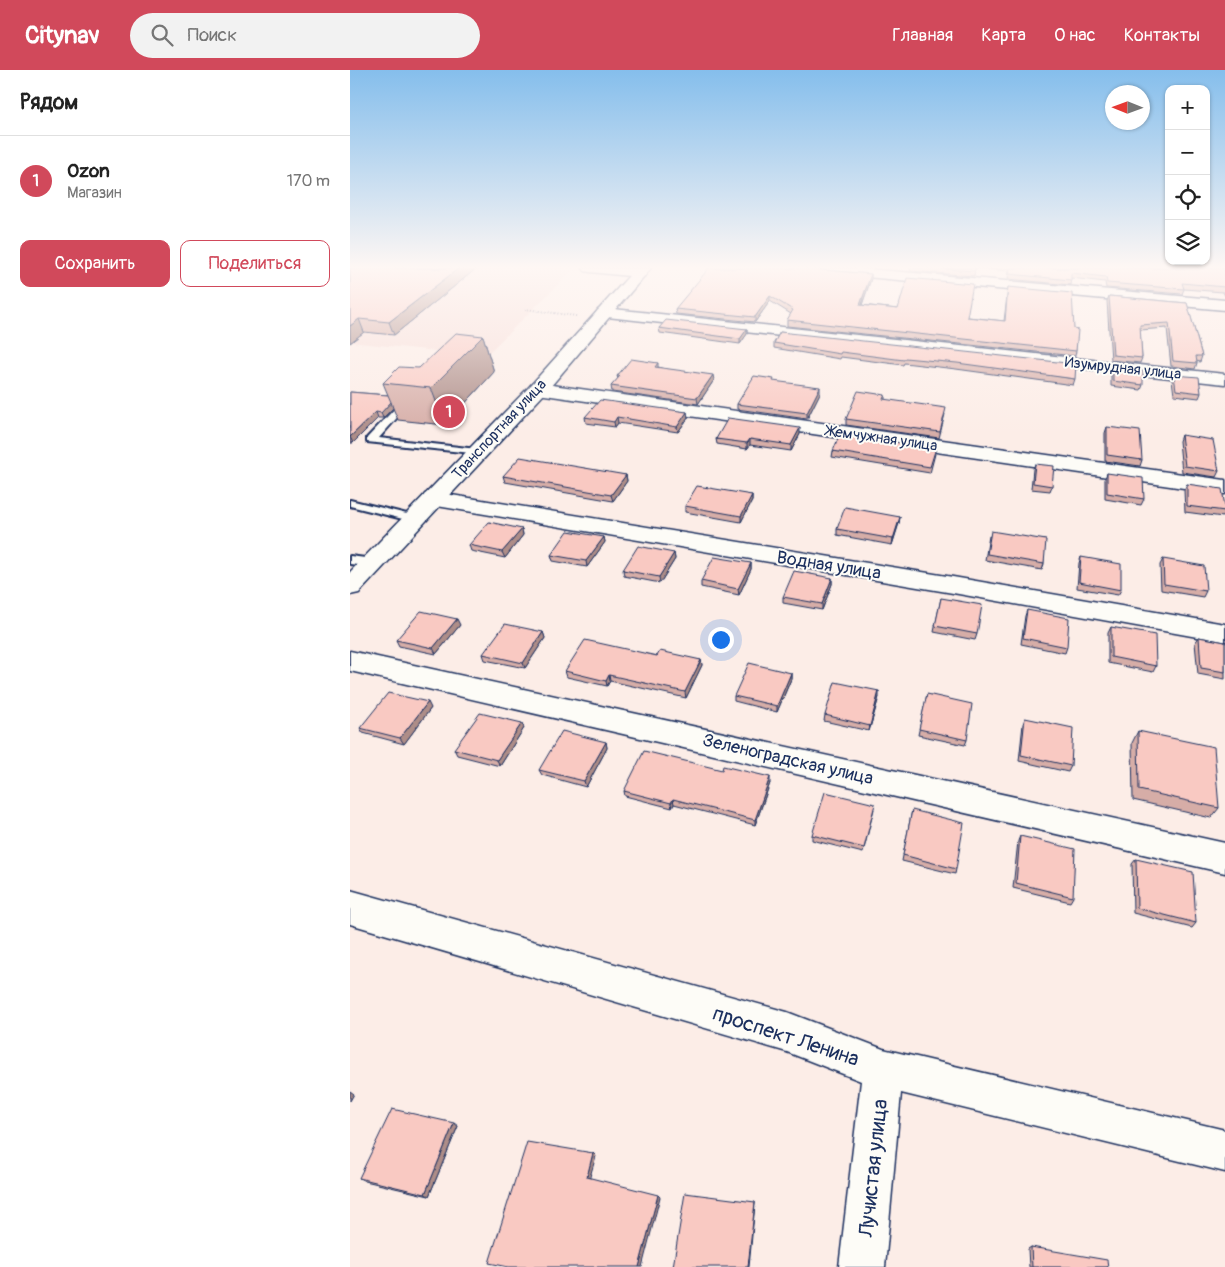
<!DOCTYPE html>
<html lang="ru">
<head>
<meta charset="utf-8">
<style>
	body { margin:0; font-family:Pangolin,sans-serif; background:#f2f2f2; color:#222 }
	.controls { position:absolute; right:15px; top:15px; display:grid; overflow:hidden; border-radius:10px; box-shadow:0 1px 4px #0004 }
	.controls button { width:45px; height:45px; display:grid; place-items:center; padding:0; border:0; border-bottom:1px solid #e0e0e0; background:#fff; color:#222; font:25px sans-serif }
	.compass { position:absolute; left:755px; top:15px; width:45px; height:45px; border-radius:50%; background:#fff; box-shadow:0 1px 4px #0004; rotate:271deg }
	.you { position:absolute; left:370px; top:569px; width:18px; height:18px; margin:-12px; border:4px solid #fff; border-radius:50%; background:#1a73e8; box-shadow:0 0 0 8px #1a73e833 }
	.badge { display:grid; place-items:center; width:32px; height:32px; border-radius:50%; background:#d1495b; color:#fff; font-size:16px; font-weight:700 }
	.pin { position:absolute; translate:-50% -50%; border:2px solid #fff; box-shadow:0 1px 5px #0006 }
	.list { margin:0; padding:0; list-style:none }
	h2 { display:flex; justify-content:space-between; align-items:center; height:65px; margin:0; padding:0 20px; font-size:21px }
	h2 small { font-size:16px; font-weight:400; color:#767676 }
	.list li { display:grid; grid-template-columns:32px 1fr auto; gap:15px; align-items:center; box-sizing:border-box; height:90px; padding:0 20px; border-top:1px solid #e0e0e0 }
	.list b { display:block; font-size:19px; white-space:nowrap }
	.list p { margin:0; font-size:16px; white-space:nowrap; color:#767676 }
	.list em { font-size:16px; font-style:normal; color:#767676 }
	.actions { display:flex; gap:10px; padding:15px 20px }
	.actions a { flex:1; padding:11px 0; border:1px solid #d1495b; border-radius:10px; text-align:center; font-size:18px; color:#d1495b }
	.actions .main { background:#d1495b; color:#fff }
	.icon { flex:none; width:28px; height:28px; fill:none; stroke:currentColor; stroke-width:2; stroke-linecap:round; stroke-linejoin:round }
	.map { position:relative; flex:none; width:875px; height:1197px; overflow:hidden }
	header { display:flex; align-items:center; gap:30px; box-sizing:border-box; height:70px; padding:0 25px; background:#d1495b; color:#fff }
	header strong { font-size:24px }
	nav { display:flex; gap:28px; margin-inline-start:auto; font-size:18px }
	.search { width:350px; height:45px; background:#f2f2f2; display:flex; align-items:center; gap:12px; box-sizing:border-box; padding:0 18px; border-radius:28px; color:#767676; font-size:19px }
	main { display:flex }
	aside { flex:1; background:#fff }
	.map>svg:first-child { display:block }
</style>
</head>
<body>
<header>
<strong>Citynav</strong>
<div class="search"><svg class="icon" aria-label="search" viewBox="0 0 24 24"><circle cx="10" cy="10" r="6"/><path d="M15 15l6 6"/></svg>Поиск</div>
<nav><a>Главная</a><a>Карта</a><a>О нас</a><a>Контакты</a></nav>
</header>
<main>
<aside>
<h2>Рядом<small></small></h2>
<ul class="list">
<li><span class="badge">1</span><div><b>Ozon</b><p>Магазин</p></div><em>170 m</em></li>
</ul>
<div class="actions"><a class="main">Сохранить</a><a>Поделиться</a></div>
</aside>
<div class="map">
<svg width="875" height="1197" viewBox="0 0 875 1197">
	<rect width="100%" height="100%" fill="#fcede7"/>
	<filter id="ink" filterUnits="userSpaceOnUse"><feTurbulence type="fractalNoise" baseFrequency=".02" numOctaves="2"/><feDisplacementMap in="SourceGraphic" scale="10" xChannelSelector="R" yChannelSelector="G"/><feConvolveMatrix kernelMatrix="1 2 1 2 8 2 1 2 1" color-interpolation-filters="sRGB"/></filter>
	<g filter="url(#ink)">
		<path fill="#f7ded9" d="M0,198h207l17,1 -89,87 -135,-14z"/>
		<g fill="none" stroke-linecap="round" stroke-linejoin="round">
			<g stroke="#1b2f5e" stroke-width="4">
				<path id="lane" d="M57,328l5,3 -2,2 -31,35 98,11 5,3 -1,2 -114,-12v-4l37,-39z
					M0,430l69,17 2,2 -6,3 -65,-16z
					M0,486l23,3 6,4 -6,4 -23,-3z"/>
			</g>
			<g stroke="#1b2f5e" stroke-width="3">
				<path id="street" d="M233,198h47l15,2 2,3 -2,3 -5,1 -50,-5 -5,-1z
					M455,198h51l369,32v10l-413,-38 -5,-1z
					M254,238l621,66v10l-627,-68 -2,-3 2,-3z
					M188,313l687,97v14l-694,-101 -2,-4 2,-4z
					M83,422l520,85 272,47v18l-272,-49 -528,-89 -3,-5 3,-5z
					M0,581l875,192v30l-875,-202z
					M0,820l437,122 96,37 342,81v42l-324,-79 -16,174h-46l22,-186 -74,-29 -437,-128z"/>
			</g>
			<g stroke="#1b2f5e" stroke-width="3">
				<path id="secondary" d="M286,198h15l-106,125 -186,200 -9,2v-23l181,-187z"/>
			</g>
			<path stroke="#1b2f5e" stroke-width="2" stroke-dasharray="0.5 2.5" stroke-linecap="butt" d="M175,239l51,7"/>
			<use href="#lane" fill="#fdfcf7" fill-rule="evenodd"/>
			<use href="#street" fill="#fdfcf7" fill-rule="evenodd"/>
			<use href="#secondary" fill="#fdfcf7" fill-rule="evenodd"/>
		</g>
		<path fill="#d6ada7" stroke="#1b2f5e" d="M0,198h127l-83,67 -30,-3 -14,11z
			M561,198h314v28l-2,-4 -39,-3 -2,5 -76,-6 -1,-6 -34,-4 -1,7 -62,-6 1,-8 -34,-3 -1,8 -64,-5z
			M462,199l59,5v5l-9,26 142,16 4,-34 66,42 2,22 -1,5 -288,-30v-6l4,-6 -21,-13 -15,21 -79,-8 -1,-5z
			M759,226l78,7 15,53 -2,6 -4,-1 1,2 -2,6 -24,-3 -4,-38 -27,2 2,28 -2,5 -29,-3 -4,-59z
			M309,258l88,1v5l-7,10 -80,-11z
			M430,262l295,47 -2,6 -117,-16 -52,-6 -1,2 -62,-8 -1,2 -66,-11v-5z
			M133,266l11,36 -49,53 -47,-5 -5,-12 -10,10h-5l-25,25h-3v-51l38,3 -5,-12 36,-15z
			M308,293v4l56,13 -16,24 -86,-12 -1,-6 7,-7 -1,-3z
			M763,298l30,17 -2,5 -30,-4v-12z
			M824,305l27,18 -2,5 -25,-3 -2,-15z
			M470,323l-13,26 -70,-10v-5z
			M535,325v5l60,14 -6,24 -93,-13v-6z
			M337,342l1,6 -10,14 -60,-9 -3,4 -29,-4 -1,-6z
			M757,357l35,33 -2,6 -35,-5v-28z
			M450,364l-9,17 -41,-6 -3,4 -30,-5 -1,-5z
			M831,365l38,36 -3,6 -34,-5 -3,-31z
			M483,381l102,3 -5,19 -98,-16z
			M685,394l17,22 -2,5 -19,-2 2,-20z
			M757,403l37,26 -3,6 -36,-6v-21z
			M276,405l1,6 -14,20 -108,-19 -2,-6z
			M837,414l38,23v6l-2,4 -38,-5 -1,-22z
			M402,425v6l-11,21 -56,-10v-6z
			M550,447l-1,6 -7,22 -55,-10v-6z
			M172,459l1,6 -18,23 -34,-7 -2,-6z
			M639,466l55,28 -2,6 -57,-10z
			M254,467l1,5 -18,25 -34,-6 -2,-6z
			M324,483l1,6 -15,24 -36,-7 -1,-6z
			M731,487l40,33 -3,5 -41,-7 2,-25z
			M813,489l43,32 -3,6 -42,-7 -1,-25z
			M401,493v6l-12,26 -38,-8v-6z
			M482,508v6l-10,26 -39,-7v-6z
			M591,528l36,36 -2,6 -41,-8z
			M677,540l40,37 -2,6 -44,-9 4,-28z
			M110,555l-24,29 -37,-8 -3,-6z
			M761,557l45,39 -3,6 -45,-9v-30z
			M193,562l2,6 -20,30 -40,-8 -2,-6z
			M849,567l26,5v37l-27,-5 -3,-31z
			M307,586l44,4 1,5 -16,33 -76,-17 -3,5 -40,-9 -2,-6z
			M441,603v6l-14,33 -43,-11v-5z
			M577,624l40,46 -2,5 -47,-10z
			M529,627l-10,34 -45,-10 1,-6z
			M81,638l-27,36 -41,-11 -3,-5z
			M675,648l46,48 -3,6 -49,-11 4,-37z
			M174,658l-24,38 -43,-11 -3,-6z
			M788,661l81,77 -8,10 -78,-18 -1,-57z
			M256,672l1,6 -21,39 -44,-12 -3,-5z
			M420,713l-15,42 -81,-21 -2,4 -47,-12 -1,-5z
			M524,739l-11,44 -51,-13v-5z
			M562,740l44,59 -1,5 -53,-13z
			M670,766l53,61 -3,5 -57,-14 5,-47z
			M786,789l60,64 -4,5 -59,-15 -1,-49z
			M108,1056l-29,70 -64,-15 -6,-3z
			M681,1177l77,20h-79l-1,-18z"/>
		<path fill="#ae8d88" stroke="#1b2f5e" d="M109,198h18l-83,67 -5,-13z
			M521,204v5l-11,31v-5z
			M420,226v5l-15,21v-5z
			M9,249l5,13 -14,11v-17z
			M397,259v5l-7,10v-5z
			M133,266l11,36 -49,53 -14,-37z
			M363,305l1,5 -16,24 -1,-6z
			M470,317v6l-13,26v-6z
			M41,332l2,6 -10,10 -2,-5z
			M26,342l2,6 -25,25 -3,-6z
			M337,342l1,6 -10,14 -1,-5z
			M267,347l1,6 -3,4 -1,-5z
			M450,358v6l-9,17v-6z
			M400,369v6l-3,4v-6z
			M276,405l1,6 -14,20 -2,-6z
			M402,425v6l-11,21v-6z
			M550,447l-1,6 -7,22 1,-6z
			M172,459l1,6 -18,23 -3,-6z
			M254,467l1,5 -18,25 -1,-6z
			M324,483l1,6 -15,24 -1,-6z
			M401,493v6l-12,26 -1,-6z
			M482,508v6l-10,26v-6z
			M107,549l3,6 -24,29 -3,-6z
			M193,562l2,6 -20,30 -2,-5z
			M351,590l1,5 -16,33 -1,-6z
			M441,603v6l-14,33v-6z
			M259,605l1,6 -3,5 -1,-5z
			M529,621v6l-10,34 1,-5z
			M78,632l3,6 -27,36 -4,-6z
			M172,653l2,5 -24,38 -3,-6z
			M256,672l1,6 -21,39 -2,-6z
			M420,707v6l-15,42v-5z
			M323,729l1,5 -2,4 -1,-5z
			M0,1021l4,3 -4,7z
			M104,1053l4,3 -29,70 -4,-2z
			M243,1083l3,3 -7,24 -2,-3z
			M308,1125l2,2 -18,70h-3z
			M405,1132v2l-6,63h-1z"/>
		<path fill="#f9c9c2" stroke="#1b2f5e" d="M0,198h109l-70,54 -30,-3 -9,7z
			M359,198h97l6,1 59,5 -11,31 38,4 9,-31 66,6 -6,33 38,4 3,-34 64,6 2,36 4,1 -2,21 -289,-31 6,-10 -23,-14 -15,21 -80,-8z
			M579,198h46v3z
			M660,198h215v19l-43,-4 2,6 -77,-6 -1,-6 -35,-4v7l-62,-6z
			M759,226l78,7 15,53h-6l1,7 -24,-2 -4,-38 -29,2 2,33 -29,-3z
			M316,250l81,9 -7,10 -81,-11z
			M430,262l296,32 -1,15 -118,-16 -52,-5 -1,2 -63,-8 -1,2 -66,-11z
			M106,263l27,3 -52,52 -48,-5 16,-16 20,1z
			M281,289l27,4 -3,4 58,8 -16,23 -86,-12 9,-10h-3z
			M763,298l30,3v14l-30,-4z
			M824,305l25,2 2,16 -25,-3z
			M404,306l20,3 -1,2 47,6 -13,26 -70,-9z
			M508,321l27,4 -2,4 63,9 -6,24 -94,-13z
			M0,322l38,3 3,7 -10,11 -5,-1 -26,25z
			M250,330l87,12 -10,15 -60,-10 -3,5 -29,-5z
			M378,348l72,10 -9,17 -41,-6 -3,4 -31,-4z
			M757,357l33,4 2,29 -35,-5z
			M490,364l96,14 -6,19 -97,-16z
			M831,365l32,5 6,31 -34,-5z
			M170,387l106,18 -15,20 -108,-19z
			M685,394l19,2 -2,20 -19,-3z
			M757,403l36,5 1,21 -37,-6z
			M837,414l35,5 3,18v4l-38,-5z
			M347,416l55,9 -11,21 -56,-10z
			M495,437l55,10 -7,22 -56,-10z
			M139,452l33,7 -20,23 -33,-7z
			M218,461l36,6 -18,24 -35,-6z
			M641,461l55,9 -2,24 -57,-10z
			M288,476l36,7 -15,24 -36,-7z
			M364,487l37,6 -13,26 -37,-8z
			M731,487l40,7v26l-42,-8z
			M813,489l41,7 2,25 -42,-7z
			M444,501l38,7 -10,26 -39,-7z
			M591,528l41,7 -5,29 -42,-8z
			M677,540l42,8 -2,29 -44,-9z
			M71,541l36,8 -24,29 -37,-8z
			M155,554l38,8 -20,31 -40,-9z
			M761,557l44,8 1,31 -45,-9z
			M849,567l26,5v30l-24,-4z
			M235,570l72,16 3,-5 41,9 -16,32 -76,-17 -3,6 -41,-10z
			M399,593l42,10 -14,33 -43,-10z
			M485,612l44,9 -9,35 -45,-11z
			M38,623l40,9 -28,36 -40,-10z
			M577,624l45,10 -5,36 -48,-11z
			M130,643l42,10 -25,37 -43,-11z
			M675,648l48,10 -2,38 -50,-11z
			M212,661l44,11 -22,39 -45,-11z
			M788,661l76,16 5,61 -80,-18z
			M294,681l78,19 1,-4 47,11 -15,43 -82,-21 -2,4 -47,-12z
			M475,722l50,12 -11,44 -52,-13z
			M562,740l52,13 -8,46 -53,-14z
			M670,766l55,13 -2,48 -57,-14z
			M786,789l57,13 3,51 -59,-15z
			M42,1039l62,14 -29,71 -66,-16z
			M177,1072l66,11 -6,24 71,18 -19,72h-130l-20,-4z
			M335,1123l70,9 -7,65h-75z
			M681,1177l76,13 1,7h-76z"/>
	</g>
	<linearGradient id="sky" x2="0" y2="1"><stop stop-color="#85beec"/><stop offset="0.54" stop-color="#fef7f4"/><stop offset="1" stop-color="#fef7f4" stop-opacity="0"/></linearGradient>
	<rect width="875" height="365" fill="url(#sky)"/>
	<g text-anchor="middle" stroke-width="4" stroke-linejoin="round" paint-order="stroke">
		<g font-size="15" fill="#1b2f5e" stroke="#fdfcf7">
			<text transform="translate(773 298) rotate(6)" y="5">Изумрудная улица</text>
			<text transform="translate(149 359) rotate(-47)" y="5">Транспортная улица</text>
			<text transform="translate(532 368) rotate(8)" y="5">Жемчужная улица</text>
		</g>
		<g font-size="18" fill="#1b2f5e" stroke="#fdfcf7">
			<text transform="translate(479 495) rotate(9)" y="6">Водная улица</text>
			<text transform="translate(438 689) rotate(13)" y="6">Зеленоградская улица</text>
		</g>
		<g font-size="21" fill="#1b2f5e" stroke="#fdfcf7">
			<text transform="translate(436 966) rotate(18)" y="7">проспект Ленина</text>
			<text transform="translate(523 1098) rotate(-84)" y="7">Лучистая улица</text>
		</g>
	</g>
</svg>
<div class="controls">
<button>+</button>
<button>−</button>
<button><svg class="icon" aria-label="locate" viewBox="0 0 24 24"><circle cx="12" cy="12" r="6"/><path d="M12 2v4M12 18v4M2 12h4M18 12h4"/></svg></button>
<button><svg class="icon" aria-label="layers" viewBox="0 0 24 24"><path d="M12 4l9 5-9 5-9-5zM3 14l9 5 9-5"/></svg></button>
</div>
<svg class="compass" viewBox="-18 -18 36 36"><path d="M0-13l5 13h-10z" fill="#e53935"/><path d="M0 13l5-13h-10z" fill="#767676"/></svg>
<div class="you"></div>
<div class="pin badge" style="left:99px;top:342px">1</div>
</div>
</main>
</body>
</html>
